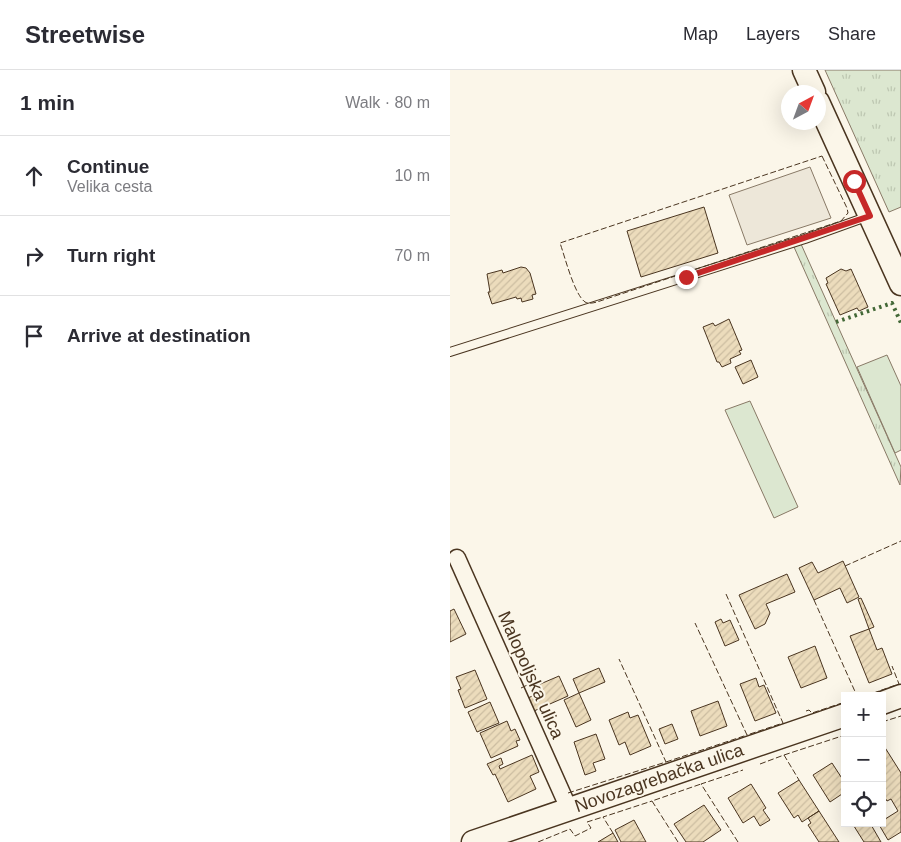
<!DOCTYPE html>
<html lang="en">
<head>
<meta charset="utf-8">
<style>
	body { margin:0; font-family:Helvetica,sans-serif; background:#f7f7f7; color:#2b2b33 }
	.controls { position:absolute; right:15px; bottom:15px; display:grid; overflow:hidden; border-radius:0px; box-shadow:0 5px 20px #0002 }
	.controls button { width:45px; height:45px; display:grid; place-items:center; padding:0; border:0; border-bottom:1px solid #e1e1e2; background:#fff; color:#2b2b33; font:25px sans-serif }
	.compass { position:absolute; left:331px; top:15px; width:45px; height:45px; border-radius:50%; background:#fff; box-shadow:0 5px 20px #0002; rotate:41deg }
	.stop { position:absolute; width:15px; height:15px; margin:-11px; border:4px solid #c62828; border-radius:50%; background:#fff }
	.stop.end { background:#c62828; border-color:#fff; box-shadow:0 1px 5px #0008 }
	.list { margin:0; padding:0; list-style:none }
	h2 { display:flex; justify-content:space-between; align-items:center; height:65px; margin:0; padding:0 20px; font-size:21px }
	h2 small { font-size:16px; font-weight:400; color:#7c7c81 }
	.list li { display:grid; grid-template-columns:32px 1fr auto; gap:15px; align-items:center; box-sizing:border-box; height:80px; padding:0 20px; border-top:1px solid #e1e1e2 }
	.list b { display:block; font-size:19px; white-space:nowrap }
	.list p { margin:0; font-size:16px; white-space:nowrap; color:#7c7c81 }
	.list em { font-size:16px; font-style:normal; color:#7c7c81 }
	.icon { flex:none; width:28px; height:28px; fill:none; stroke:currentColor; stroke-width:2; stroke-linecap:round; stroke-linejoin:round }
	.map { position:relative; flex:none; width:451px; height:772px; overflow:hidden }
	header { display:flex; align-items:center; gap:30px; box-sizing:border-box; height:70px; padding:0 25px; background:#fff; border-bottom:1px solid #e1e1e2 }
	header strong { font-size:24px }
	nav { display:flex; gap:28px; margin-inline-start:auto; font-size:18px }
	main { display:flex }
	aside { flex:1; background:#fff }
	.map>svg:first-child { display:block }
</style>
</head>
<body>
<header>
<strong>Streetwise</strong>
<nav><a>Map</a><a>Layers</a><a>Share</a></nav>
</header>
<main>
<aside>
<h2>1 min<small>Walk · 80 m</small></h2>
<ul class="list">
<li><svg class="icon" aria-label="ahead" viewBox="0 0 24 24"><path d="M12 20V5M6 11l6-6 6 6"/></svg><div><b>Continue</b><p>Velika cesta</p></div><em>10 m</em></li>
<li><svg class="icon" aria-label="right" viewBox="0 0 24 24"><path d="M7 20v-9h11M14 6l5 5-5 5"/></svg><div><b>Turn right</b></div><em>70 m</em></li>
<li><svg class="icon" aria-label="arrive" viewBox="0 0 24 24"><path d="M6 21V4h12l-3 4 3 4H6"/></svg><div><b>Arrive at destination</b></div></li>
</ul>
</aside>
<div class="map">
<svg width="451" height="772" viewBox="0 0 451 772">
	<defs>
		<pattern id="grass-tufts" width="24" height="20" patternUnits="userSpaceOnUse" patternTransform="scale(1.25)"><rect width="24" height="20" fill="#dce7d0"/><path d="M3 7l-1-3M5 7V3M7 7l1-3M15 17l-1-3M17 17v-4M19 17l1-3" fill="none" stroke="#bec7b2"/></pattern>
		<pattern id="building-hatch" width="6" height="6" patternUnits="userSpaceOnUse" patternTransform="scale(1.25)"><rect width="6" height="6" fill="#ecdcbc"/><path d="M-1 1l2-2M0 6l6-6M5 7l2-2" fill="none" stroke="#ccbda1"/></pattern>
	</defs>
	<rect width="100%" height="100%" fill="#fbf6e9"/>
	<path fill="url(#grass-tufts)" stroke="#887966" d="M375,0h76v137l-12,5z
		M351,174l100,223 -1,18 -106,-238z"/>
	<path fill="#dce7d0" stroke="#887966" d="M437,285l14,31v64l-6,3 -38,-86z
		M300,331l48,106 -24,11 -49,-108z"/>
	<path fill="#ede7d9" stroke="#887966" d="M360,97l21,51 -84,27 -18,-50z"/>
	<path fill="url(#building-hatch)" stroke="#4a3520" d="M254,137l14,46 -77,24 -14,-46z
		M71,197l5,1 4,5 6,21 -4,1 1,4 -11,3 -1,-4 -4,1 -1,-2 -24,7 -4,-12h2l-3,-18 15,-4 1,3z
		M391,199l5,2 5,-2 17,38 -9,4 -2,-3 -17,7 -14,-31 2,-1 -2,-5z
		M279,249l13,31 -3,1 2,3 -11,5 1,4 -9,4 -3,-5h-2l-14,-35 10,-4 2,3z
		M301,290l7,17 -15,7 -8,-17z
		M393,491l16,36 -12,6 -7,-15 -26,12 -15,-32 13,-6 6,11z
		M337,504l8,18 -29,12 4,9 -5,11 -10,5 -16,-34z
		M411,528l13,29 -5,2 -11,-30z
		M4,539l12,25 -16,8v-31z
		M271,549l2,4 7,-3 9,20 -14,6 -10,-24z
		M419,559l8,21 5,-2 10,26 -23,9 -19,-47z
		M365,576l12,32 -26,10 -13,-31z
		M149,598l6,14 -26,11 -6,-14z
		M25,600l12,29 -22,9 -7,-18 3,-1 -5,-12z
		M109,606l9,20 -34,15 -6,-13 13,-6 -3,-7z
		M306,608l3,9 5,-2 12,28 -21,8 -15,-37z
		M129,623l12,27 -15,7 -12,-27z
		M268,631l9,25 -27,10 -9,-25z
		M40,632l9,21 -22,9 -9,-20z
		M178,642l2,6 8,-3 13,31 -21,9 -5,-13 -6,3 -10,-25z
		M57,651l4,10 4,-2 5,11 -4,1 2,5 -27,12 -11,-25z
		M222,654l6,15 -13,5 -6,-15z
		M146,664l9,25 -12,4 3,8 -11,4 -11,-33z
		M434,676l17,27v59l-13,8 -10,-17h4v-2l16,-10 -7,-12 -4,2 -5,-8v-45z
		M82,685l7,17 -9,4 6,13 -28,13 -13,-28 -2,1 -6,-11 14,-6 2,6 -4,2 1,3z
		M382,693l13,20v9l-15,10 -17,-27z
		M349,710l20,31 -17,11 -4,-7 -4,3 -16,-25z
		M301,714l15,24 -3,2 7,10 -10,6 -6,-10 -11,7 -15,-25z
		M254,735l17,25 -18,12h-17l-12,-18z
		M369,741l20,31h-20l-11,-17 3,-2 -3,-5z
		M184,750l12,22h-25l-6,-12z
		M402,753h18l11,19h-17z
		M163,763l5,9h-20z"/>
	<g fill="none" stroke-linecap="round" stroke-linejoin="round">
		<g stroke="#4a3520" stroke-width="10">
			<path id="service" d="M0,282l355,-113 64,-23"/>
		</g>
		<g stroke="#4a3520" stroke-width="19">
			<path id="minor" d="M7,488l112,251"/>
		</g>
		<g stroke="#4a3520" stroke-width="25">
			<path id="secondary" d="M354,0l10,22
				M368,32l83,182
				M432,633l19,-7
				M23,772l372,-127"/>
		</g>
		<use href="#service" stroke="#fbf6e9" stroke-width="8"/>
		<use href="#minor" stroke="#fbf6e9" stroke-width="16"/>
		<use href="#secondary" stroke="#fbf6e9" stroke-width="22"/>
		<path stroke="#436837" stroke-width="4" stroke-dasharray="2.5 4" stroke-linecap="butt" d="M386,252l56,-19 9,20"/>
		<path stroke="#4a3520" stroke-width="1" stroke-dasharray="6 2.5" stroke-linecap="butt" d="M372,86l25,52 1,5 -7,8 -244,81c-4,1 -8,2 -12,0 -11,-8 -20,-45 -25,-59z
			M395,496l56,-25
			M276,524l57,129 -36,12
			M364,530l43,96
			M71,618l15,-7
			M415,626l34,-12 -7,-18
			M356,641l3,-1 3,3 33,-11
			M432,652l19,-6
			M334,685l61,-20
			M216,692l81,-27 -52,-112
			M310,694l24,-9 15,25
			M118,723l98,-31 -47,-103
			M163,763l-10,-16 49,-16
			M88,772l32,-13 5,7 16,-8 -4,-6 16,-5
			M228,772l-26,-41 49,-17
			M288,772l-37,-58 42,-14"/>
	</g>
	<g fill="none" stroke-linecap="round" stroke-linejoin="round">
		<path stroke="#c62828" stroke-width="6" d="M236,207l184,-61 -16,-35"/>
	</g>
	<g text-anchor="middle" stroke-width="4" stroke-linejoin="round" paint-order="stroke">
		<g font-size="18" fill="#4a3520" stroke="#fbf6e9">
			<text transform="translate(81 605) rotate(66)" y="6">Malopoljska ulica</text>
			<text transform="translate(209 708) rotate(-19)" y="6">Novozagrebačka ulica</text>
		</g>
	</g>
</svg>
<div class="controls">
<button>+</button>
<button>−</button>
<button><svg class="icon" aria-label="locate" viewBox="0 0 24 24"><circle cx="12" cy="12" r="6"/><path d="M12 2v4M12 18v4M2 12h4M18 12h4"/></svg></button>
</div>
<svg class="compass" viewBox="-18 -18 36 36"><path d="M0-13l5 13h-10z" fill="#e53935"/><path d="M0 13l5-13h-10z" fill="#7c7c81"/></svg>
<div class="stop" style="left:404px;top:111px"></div>
<div class="stop end" style="left:236px;top:207px"></div>
</div>
</main>
</body>
</html>
